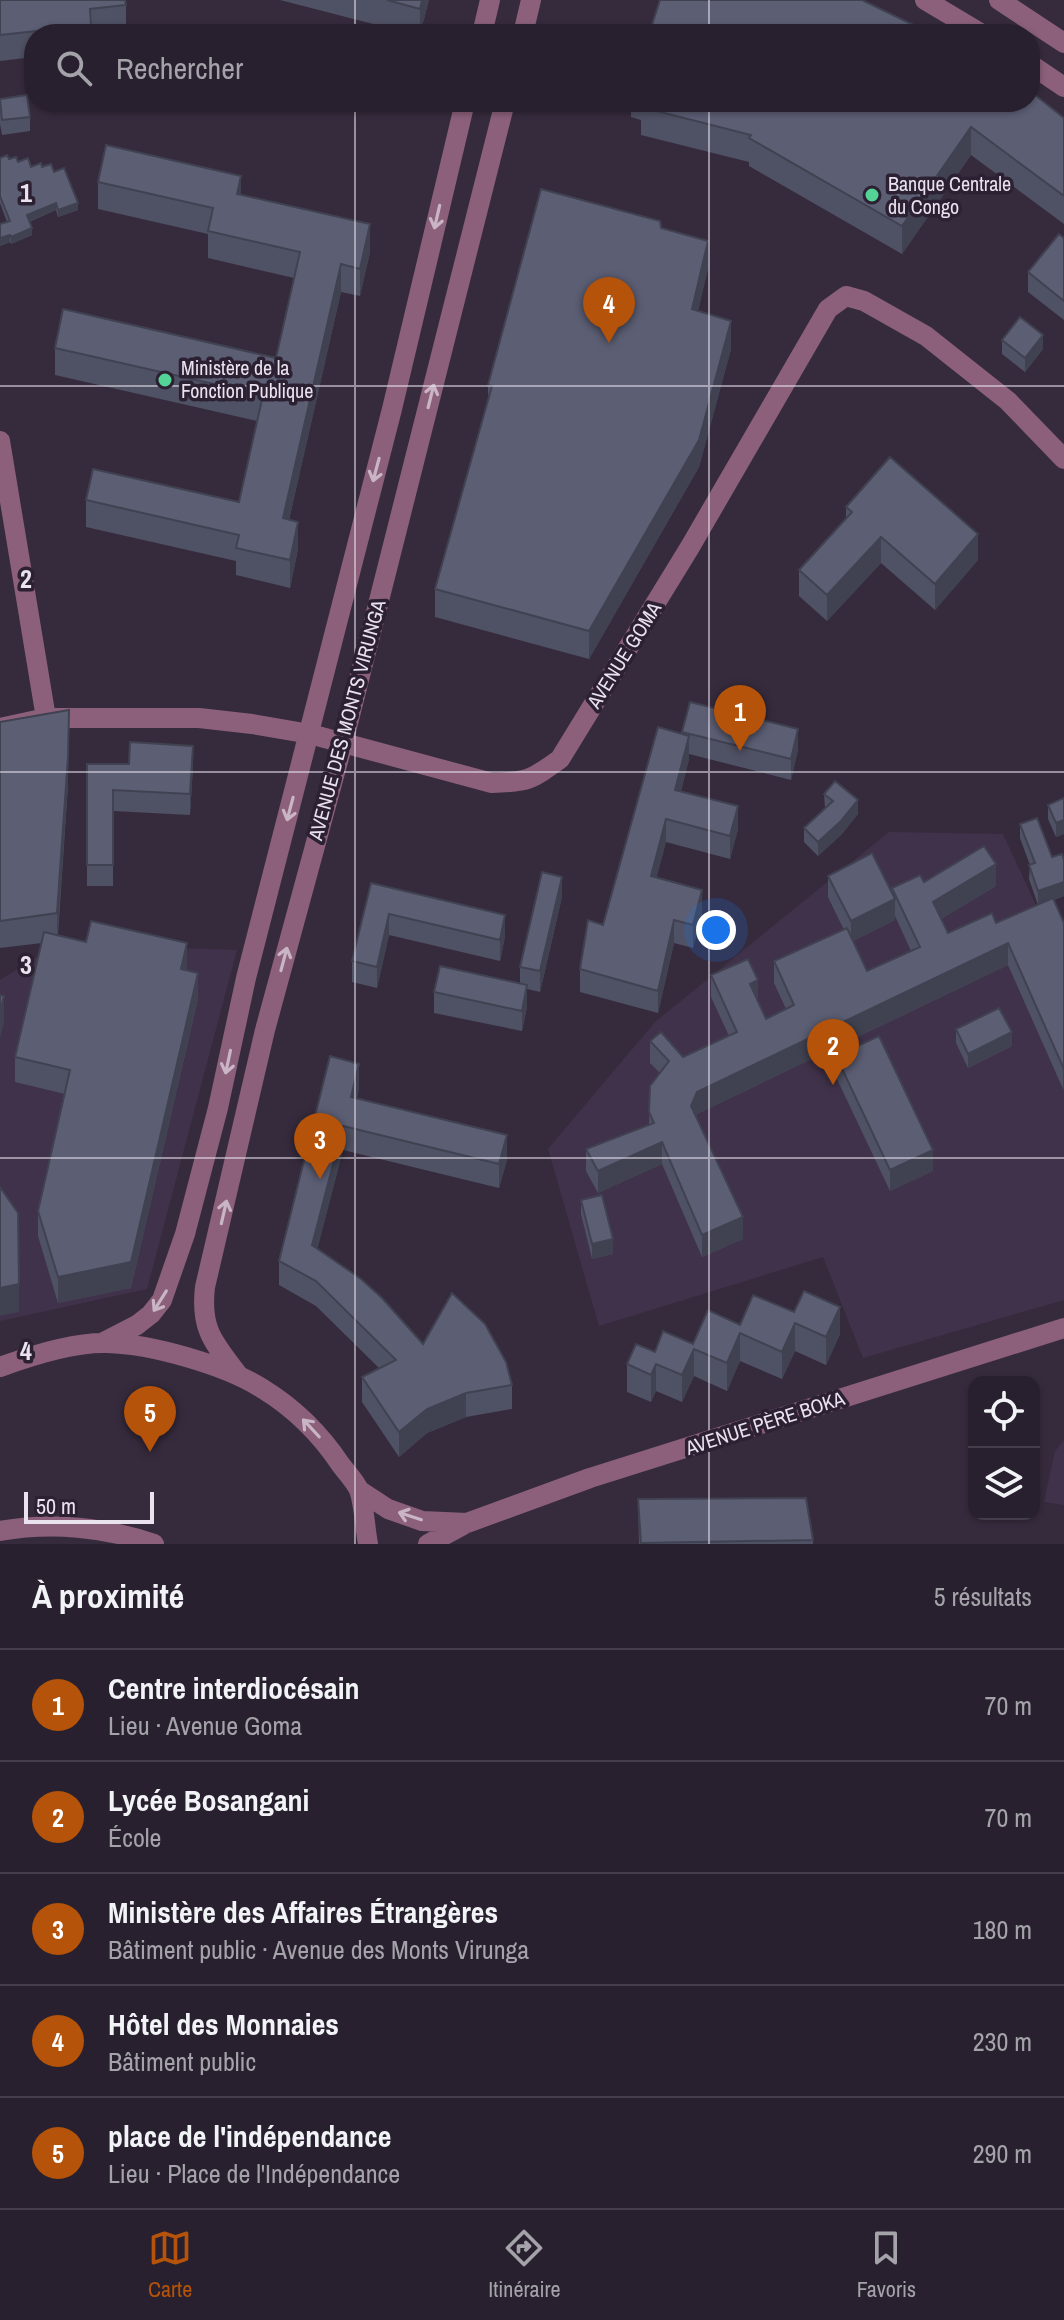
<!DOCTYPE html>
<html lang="fr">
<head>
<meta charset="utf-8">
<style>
	body { margin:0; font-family:"Archivo Narrow",sans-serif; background:#342d3a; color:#f1f3f6 }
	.controls { position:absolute; right:24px; bottom:24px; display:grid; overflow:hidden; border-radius:16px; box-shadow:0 2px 6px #0004 }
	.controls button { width:72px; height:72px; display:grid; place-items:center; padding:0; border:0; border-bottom:2px solid #443e4a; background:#28202e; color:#f1f3f6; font:40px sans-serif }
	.scale { position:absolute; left:24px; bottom:20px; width:130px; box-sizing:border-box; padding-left:8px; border:4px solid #eae3ef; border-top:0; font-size:22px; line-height:28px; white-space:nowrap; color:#eae3ef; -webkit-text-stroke:6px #2c2133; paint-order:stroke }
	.you { position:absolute; left:716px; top:930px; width:28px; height:28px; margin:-20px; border:6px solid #fff; border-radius:50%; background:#1a73e8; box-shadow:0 0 0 12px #1a73e833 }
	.badge { display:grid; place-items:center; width:52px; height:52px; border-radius:50%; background:#b45309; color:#fff; font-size:26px; font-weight:700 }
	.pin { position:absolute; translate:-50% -66px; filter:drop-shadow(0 2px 4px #0008) }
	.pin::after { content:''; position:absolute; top:42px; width:28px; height:24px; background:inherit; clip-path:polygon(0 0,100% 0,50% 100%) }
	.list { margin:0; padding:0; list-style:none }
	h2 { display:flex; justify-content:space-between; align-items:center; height:104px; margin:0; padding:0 32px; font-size:34px }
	h2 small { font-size:26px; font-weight:400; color:#a5a3aa }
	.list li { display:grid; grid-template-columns:52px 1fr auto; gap:24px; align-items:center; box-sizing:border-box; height:112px; padding:0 32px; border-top:2px solid #443e4a }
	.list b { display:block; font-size:30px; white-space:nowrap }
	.list p { margin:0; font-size:26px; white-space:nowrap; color:#a5a3aa }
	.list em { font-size:26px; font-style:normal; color:#a5a3aa }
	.icon { flex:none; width:44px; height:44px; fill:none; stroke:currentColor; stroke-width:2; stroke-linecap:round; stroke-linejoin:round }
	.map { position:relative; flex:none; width:1064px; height:1544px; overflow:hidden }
	.search { position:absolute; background:#28202e; box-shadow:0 2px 6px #0004; left:24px; right:24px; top:24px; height:88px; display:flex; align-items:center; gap:20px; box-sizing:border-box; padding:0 28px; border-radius:32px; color:#a5a3aa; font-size:30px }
	.sheet { height:664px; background:#28202e }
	nav { display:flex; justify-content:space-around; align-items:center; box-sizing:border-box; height:112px; border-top:2px solid #443e4a; background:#28202e; font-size:22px; color:#a5a3aa }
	nav a { display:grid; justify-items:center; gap:4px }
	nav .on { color:#b45309 }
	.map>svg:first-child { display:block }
</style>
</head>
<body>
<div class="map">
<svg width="1064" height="1544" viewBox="0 0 1064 1544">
	<rect width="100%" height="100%" fill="#362b3d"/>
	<path fill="#40324a" d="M889,832l114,2 37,80 24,12v374l-201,58 -40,-101 -224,69 -51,-177 107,-127z
		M58,944l179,6 -90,339 -147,32v-341z
		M1064,1440v65l-20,-3 11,-51z"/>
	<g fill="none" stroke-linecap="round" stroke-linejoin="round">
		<path stroke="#8c607b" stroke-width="20" d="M0,441l46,277
			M0,728l46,-10h153l53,6 58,10 182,49c36,-1 39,-3 68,-24l130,-212 138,-238 18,-13 18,5 62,35 82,65 56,58"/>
		<path stroke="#8c607b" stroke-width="20" d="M925,0l57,34
			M999,0l65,43
			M482,34l8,-34
			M523,34l8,-34
			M1030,64l34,23
			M104,1342l33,-17 14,-11 11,-14 23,-66 33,-126 28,-130 146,-569 73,-307
			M0,1367c30,-11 75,-25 107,-24 44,1 119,22 156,46 31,19 58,46 78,76 6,8 14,16 18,25 5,14 6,38 9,54
			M239,1376c-25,-33 -39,-46 -34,-89l60,-257 78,-287 162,-641
			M359,1490l29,19 34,12 45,2
			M0,1531c51,-9 105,-4 154,13
			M428,1544l39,-21 123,-45 474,-150"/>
	</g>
	<path fill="#4f5164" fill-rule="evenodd" d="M0,0l126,5v26l-29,3h-63v23l-34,4z
		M280,0h149l-9,34h-8z
		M0,99l30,18v14l-28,4 -2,-11z
		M631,102h399l34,16v106l-93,-69 -69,99 -153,-88v-4l-108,-27v-15l-10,-3z
		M0,158l9,1 22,8h11l12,5 24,38 -20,7 -2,-7 -27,12 3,13 -21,9 -1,-2 -10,4v-22l7,-2 -7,-19z
		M98,182l143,13 129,57 -10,44 -19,-4 -52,228 9,29 -8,39 -54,-13v-14l-150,-34v-27l153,2 18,-81 -202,-46v-27l221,10 18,-80 -86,-20v-24l-110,-25z
		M661,228l47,40 -10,43 33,38 -32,118 -110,192 -154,-42v-28l53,-189v-15z
		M1064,238v82l-36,-28v-20z
		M1002,340l41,9 -18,23 -23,-18z
		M846,507l132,53 -43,50 -54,-47 -54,58 -28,-25v-26l47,-52z
		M0,722l68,63 -10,150 129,35 11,29 -67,289 -73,15 -20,-67v-25l27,-117 -50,-12v-25l27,-114 -42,5z
		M682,732l116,18 -7,30 -102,-26v5l-8,32 57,38 -8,30 -64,-17 -10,36 46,35 -9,35 -19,-5 -16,70 -78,-21v-23l23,-44z
		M87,764l106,3 -3,48 -77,-4v75h-26z
		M824,794l34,20 -17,21 -23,21 -14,-14v-14l21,-20z
		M1064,798v36l-8,3 -8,-18v-14z
		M1020,824l44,72 -10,4 10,23v165l-1,1 -55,-124 -311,149 -1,3 47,122 -41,18 -40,-93 -64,29 -12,-22v-22l63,-24 1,-39 10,-13 -10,-10v-22l33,16 46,-21 -18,-39v-22l47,25 8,19 20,-10 -12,-26v-22l70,-31 -16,-33v-21l64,17v-5l32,-6 72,4 -55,33 7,14 48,-10 42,-18 -9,-26 1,-14 -10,-27zM895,916l16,35 -44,20 -14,-30 42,-21z
		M371,883l134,53 -5,25 -111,-26 -12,53 -25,-6v-21z
		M562,897l-22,95 -13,-3v17l-5,25 -88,-18v-21l86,-9v-16z
		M956,1029l56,17 -44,22 -12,-25z
		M836,1056l97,115 -43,20 -54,-114z
		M359,1088l-2,10 150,62 -8,28 -156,-38 -26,99 106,95 89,41v24l-46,8 -39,16 -28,24 -37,-55v-25l18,-8 -64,-63 -37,-21v-24z
		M581,1200l32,54 -21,5 -11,-45z
		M753,1295l87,39 -14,31 -31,-14 -13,28 -42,-18 -13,30 -33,-15 -12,26 -26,-11 -5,11 -24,-10v-28l28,-12 38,-8 47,-19z
		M638,1499l175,41v4h-174z"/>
	<path fill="#404251" d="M422,0h7l-9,34v-25z
		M971,127v28l-69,99v-28z
		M241,176v28l-4,-10z
		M56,203v7l-29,12v-7z
		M78,203v7l-20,7v-7z
		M370,224v28l-10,44v-27z
		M32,228v7l-21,9v-7z
		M10,235v7l-10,4v-8z
		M708,241v27l-16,69v-28z
		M341,264v28l-58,254v-28z
		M731,321v28l-32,118 -110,192v-28z
		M1043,335v14l-18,23v-14z
		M298,522v27l-8,39v-28z
		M978,534v26l-43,50v-26z
		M881,537v26l-54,58v-26z
		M69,710l-1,75 -11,156v-28z
		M798,729v21l-7,30v-21z
		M689,736v23l-14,53v-22z
		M193,746v21l-3,48v-21z
		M858,800v14l-17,21 -23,21v-14z
		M738,806v23l-8,30v-23z
		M666,819v23l-15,57v-23z
		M1064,820v14l-8,3v-14z
		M996,864v22l-63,38v-22z
		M562,877v20l-22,95v-21z
		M1064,882v14l-26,9v-14z
		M702,890v23l-9,35v-23z
		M895,899v21l-44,22v-21z
		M389,914v21l-12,53v-21z
		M505,915v21l-5,25v-21z
		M674,920v23l-16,70v-22z
		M187,943v26l-6,26v-26z
		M1008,943v22l-311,149 -6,14v-22l6,-14z
		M198,973v26l-67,289 -73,15v-26z
		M758,980v22l-8,-18z
		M527,985v21l-5,25v-20z
		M4,996v27l-4,15v-27z
		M1012,1032v14l-44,22v-14z
		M359,1064v24l-8,33v-24z
		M1064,1066v22l-1,1v-22z
		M343,1126v24l-31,120v-25z
		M507,1135v25l-8,28v-24z
		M662,1142v22l-64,29v-22z
		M933,1150v21l-43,20v-21z
		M743,1217v22l-41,18v-22z
		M613,1239v15l-21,5v-15z
		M19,1284v28l-19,4v-28z
		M840,1307v27l-14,31v-28z
		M795,1323v28l-13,28v-27z
		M740,1333v28l-13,30v-28z
		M694,1349v27l-12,26v-27z
		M656,1364v27l-5,11v-27z
		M466,1393v24l-39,16 -28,24v-25l28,-23z"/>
	<path fill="#5c5e74" stroke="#404251" stroke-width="2" d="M0,0h125l1,5 -36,4 1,16 -91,10z
		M387,0h35l-2,9z
		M660,0h202l70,34h-283z
		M1030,91l34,27v78l-93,-69 -69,99 -153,-88 2,-3 -110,-28v-5h389z
		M27,95l3,22 -28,3 -2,-21z
		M106,145l135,31 -4,18 133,30 -10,45 -19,-5 -58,254 15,4 -8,38 -54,-12 3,-13 -153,-35 7,-31 146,33 24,-107 -208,-47 8,-39 213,49 24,-106 -92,-21 5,-23 -115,-26z
		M7,155l2,4 7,-2 2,5 10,-4 3,9 10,-4 1,4 9,-3 3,8 10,-4 14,35 -20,7 -2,-7 -29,12 5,13 -21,9 -1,-2 -10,3v-14l10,-3 -10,-25v-38z
		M541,189l119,32 1,7 47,13 -16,68 39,12 -32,119 -110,191 -154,-42 57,-203 -4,-1z
		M1059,234l5,4v63l-36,-29z
		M1020,317l23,18 -18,23 -23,-18z
		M890,457l88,77 -43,50 -54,-47 -54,58 -28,-25 53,-58 -6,-5z
		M690,702l108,27 -7,30 -109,-27z
		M69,710l-1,47 -11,156 -57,8v-199z
		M658,727l31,9 -14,54 63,16 -8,30 -64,-17 -15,57 51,14 -9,35 -19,-5 -16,71 -78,-22 8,-49 15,5z
		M130,742l63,4 -3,48 -77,-4v75h-26v-101h42z
		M835,781l23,19 -17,21 -23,21 -14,-14 29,-27 -9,-7z
		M1064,798v22l-8,3 -8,-18z
		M1037,818l15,39 10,-3 2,6v22l-26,9 -9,-26 6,-2 -15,-39z
		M984,846l12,18 -63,38 15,31 44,-20 4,10 57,-25 11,25v143l-1,1 -55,-124 -311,149 -6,14 52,111 -41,18 -40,-93 -64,29 -12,-22 68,-26 -5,-11 1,-26 19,-25 -19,-20 11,-9 22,25 54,-25 -26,-57 37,-16 10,21 -8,4 16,35 28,-14 -20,-44 73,-33 20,43 53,-24 -28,-59 28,-13 4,7z
		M872,853l23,46 -44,22 -23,-45z
		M542,872l20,5 -22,94 -20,-4z
		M371,883l134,32 -5,25 -111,-26 -12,53 -25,-6z
		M91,921l96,22 -6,26 17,4 -67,289 -73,15 -20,-66 32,-141 -55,-13 29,-125 42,10z
		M440,966l87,19 -5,26 -88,-19z
		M0,995l4,1 -4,15z
		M999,1008l13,24 -44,22 -12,-25z
		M879,1036l54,114 -43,20 -54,-114z
		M330,1056l29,8 -8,33 156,38 -8,29 -156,-38 -31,119 49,34 21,19 41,46 29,-51 33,31 21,38 6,23 -46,8 -39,16 -28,23 -37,-55 34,-17 -80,-79 -37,-20z
		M0,1187l18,26 1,71 -19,4z
		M602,1195l11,44 -21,5 -11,-44z
		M804,1291l36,16 -14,30 -31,-14 -13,29 -42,-19 -13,30 -33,-14 -12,26 -26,-11 -5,11 -24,-11 9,-20 19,8 8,-21 30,13 15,-34 32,15 13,-30 41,17z
		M806,1498l7,42 -172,3 -3,-44z"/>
	<defs><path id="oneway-shaft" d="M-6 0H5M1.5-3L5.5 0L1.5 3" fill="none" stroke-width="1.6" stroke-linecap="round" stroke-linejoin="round" transform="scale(2)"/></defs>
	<g stroke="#c9b5c6">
		<use href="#oneway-shaft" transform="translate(437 217) rotate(103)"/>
		<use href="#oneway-shaft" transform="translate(431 396) rotate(-76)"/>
		<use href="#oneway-shaft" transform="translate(376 470) rotate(105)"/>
		<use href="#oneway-shaft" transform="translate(290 809) rotate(105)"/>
		<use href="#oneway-shaft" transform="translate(284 959) rotate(-75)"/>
		<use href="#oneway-shaft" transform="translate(228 1062) rotate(102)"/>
		<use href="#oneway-shaft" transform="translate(224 1212) rotate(-77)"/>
		<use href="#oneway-shaft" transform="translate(160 1301) rotate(122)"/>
		<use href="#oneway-shaft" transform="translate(311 1428) rotate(-133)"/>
		<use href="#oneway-shaft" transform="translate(410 1516) rotate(-162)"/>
	</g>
	<path fill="none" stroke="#eae3ef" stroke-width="2" stroke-opacity="0.55" d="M355,0v34M709,0v34M355,102v1442M709,102v1442M0,386h1064M0,772h1064M0,1158h1064"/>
	<g fill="#54d396" stroke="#2c2133" stroke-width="3">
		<circle cx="872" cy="195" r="8"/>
		<circle cx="165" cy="380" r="8"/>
	</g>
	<g text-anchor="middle" stroke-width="7" stroke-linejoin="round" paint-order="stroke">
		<g font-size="20" fill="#eae3ef" stroke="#2c2133" text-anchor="start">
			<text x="888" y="191">Banque Centrale<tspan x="888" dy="23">du Congo</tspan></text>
			<text x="181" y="375">Ministère de la<tspan x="181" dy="23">Fonction Publique</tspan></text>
		</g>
		<g font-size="20" fill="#eae3ef" stroke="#2c2133">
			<text transform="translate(624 655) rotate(-58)" y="7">AVENUE GOMA</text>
			<text transform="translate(347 720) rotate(-75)" y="7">AVENUE DES MONTS VIRUNGA</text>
			<text transform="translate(765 1423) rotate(-18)" y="7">AVENUE PÈRE BOKA</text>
		</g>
	</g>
	<g font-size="26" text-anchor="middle" font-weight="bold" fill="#eae3ef" stroke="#2c2133" stroke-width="7" stroke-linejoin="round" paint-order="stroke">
		<text x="26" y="202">1</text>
		<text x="26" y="588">2</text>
		<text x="26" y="974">3</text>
		<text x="26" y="1360">4</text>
	</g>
</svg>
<div class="controls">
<button><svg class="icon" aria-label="locate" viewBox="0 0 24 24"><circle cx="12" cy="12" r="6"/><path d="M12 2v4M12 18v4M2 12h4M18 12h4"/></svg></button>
<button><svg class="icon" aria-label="layers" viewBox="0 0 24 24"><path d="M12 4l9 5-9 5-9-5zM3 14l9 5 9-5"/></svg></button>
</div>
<div class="scale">50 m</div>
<div class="you"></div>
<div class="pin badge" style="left:740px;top:751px">1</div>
<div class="pin badge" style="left:833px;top:1085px">2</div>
<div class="pin badge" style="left:320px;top:1179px">3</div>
<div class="pin badge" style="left:609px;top:343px">4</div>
<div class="pin badge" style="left:150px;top:1452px">5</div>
<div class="search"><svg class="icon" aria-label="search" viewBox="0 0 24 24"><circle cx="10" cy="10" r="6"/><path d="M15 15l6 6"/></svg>Rechercher</div>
</div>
<section class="sheet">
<h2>À proximité<small>5 résultats</small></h2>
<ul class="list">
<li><span class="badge">1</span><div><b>Centre interdiocésain</b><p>Lieu · Avenue Goma</p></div><em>70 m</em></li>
<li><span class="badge">2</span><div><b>Lycée Bosangani</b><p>École</p></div><em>70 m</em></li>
<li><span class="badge">3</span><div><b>Ministère des Affaires Étrangères</b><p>Bâtiment public · Avenue des Monts Virunga</p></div><em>180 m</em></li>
<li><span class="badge">4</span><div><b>Hôtel des Monnaies</b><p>Bâtiment public</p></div><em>230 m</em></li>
<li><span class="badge">5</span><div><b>place de l'indépendance</b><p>Lieu · Place de l'Indépendance</p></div><em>290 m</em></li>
</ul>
</section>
<nav>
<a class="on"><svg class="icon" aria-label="map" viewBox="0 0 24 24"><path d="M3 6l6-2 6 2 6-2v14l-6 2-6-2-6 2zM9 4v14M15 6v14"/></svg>Carte</a>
<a><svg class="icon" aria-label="directions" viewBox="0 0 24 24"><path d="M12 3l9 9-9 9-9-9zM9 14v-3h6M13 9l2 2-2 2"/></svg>Itinéraire</a>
<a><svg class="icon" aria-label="saved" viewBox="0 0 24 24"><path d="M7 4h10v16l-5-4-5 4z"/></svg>Favoris</a>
</nav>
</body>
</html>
